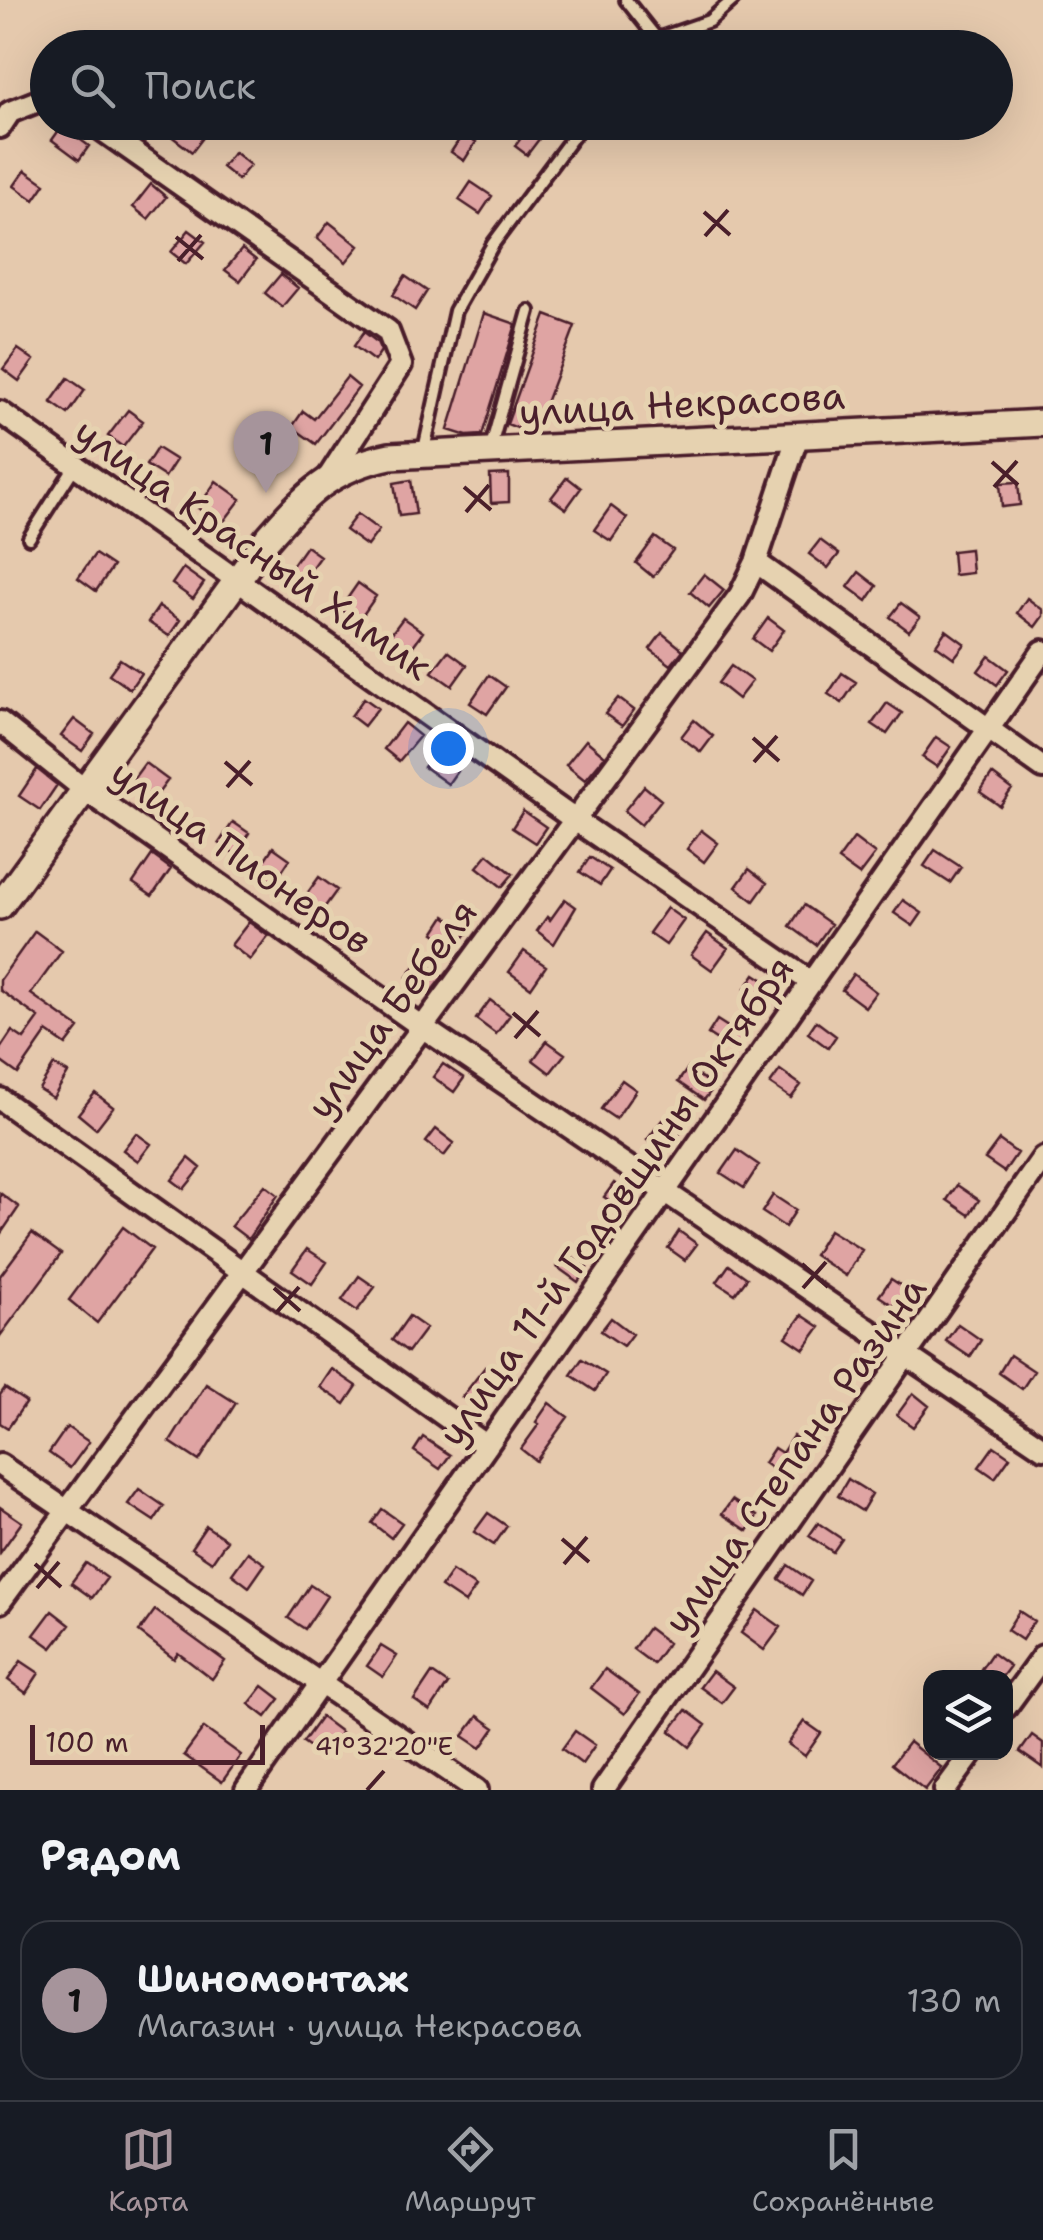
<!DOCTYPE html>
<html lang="ru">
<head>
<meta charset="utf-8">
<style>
	body { margin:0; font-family:"Shantell Sans",sans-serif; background:#20242c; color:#f1f3f6 }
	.controls { position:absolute; right:30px; bottom:30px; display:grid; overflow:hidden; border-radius:20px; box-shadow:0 10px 40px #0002 }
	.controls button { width:90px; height:90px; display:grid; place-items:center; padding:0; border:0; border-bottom:2px solid #363941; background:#171b24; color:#f1f3f6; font:50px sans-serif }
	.scale { position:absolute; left:30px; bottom:25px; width:235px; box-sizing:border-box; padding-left:10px; border:5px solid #4a1f2b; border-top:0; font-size:28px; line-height:35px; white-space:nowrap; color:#4a1f2b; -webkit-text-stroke:8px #e6d2b0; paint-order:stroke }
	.you { position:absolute; left:448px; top:748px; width:35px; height:35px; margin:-25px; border:8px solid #fff; border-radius:50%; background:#1a73e8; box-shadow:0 0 0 15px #1a73e833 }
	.badge { display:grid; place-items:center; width:65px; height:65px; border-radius:50%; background:#a6949b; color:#111; font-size:32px; font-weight:700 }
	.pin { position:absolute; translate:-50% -82px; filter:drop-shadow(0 2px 5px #0008) }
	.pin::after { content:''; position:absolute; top:52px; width:35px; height:30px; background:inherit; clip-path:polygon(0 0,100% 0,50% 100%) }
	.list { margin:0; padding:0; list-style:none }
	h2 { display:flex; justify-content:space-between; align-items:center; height:130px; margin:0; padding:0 40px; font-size:42px }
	h2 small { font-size:32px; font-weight:400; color:#9ea1a6 }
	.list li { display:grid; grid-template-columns:65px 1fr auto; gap:30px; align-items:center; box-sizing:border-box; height:160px; margin:0 20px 20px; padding:0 20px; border:2px solid #363941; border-radius:30px }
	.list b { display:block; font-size:38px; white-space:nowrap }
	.list p { margin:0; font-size:32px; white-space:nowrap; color:#9ea1a6 }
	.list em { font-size:32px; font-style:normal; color:#9ea1a6 }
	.icon { flex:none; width:55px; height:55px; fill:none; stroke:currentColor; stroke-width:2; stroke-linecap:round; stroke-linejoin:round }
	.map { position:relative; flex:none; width:1043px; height:1790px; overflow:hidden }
	.search { position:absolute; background:#171b24; box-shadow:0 10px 40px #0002; left:30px; right:30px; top:30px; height:110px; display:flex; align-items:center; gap:25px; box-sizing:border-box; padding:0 35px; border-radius:55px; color:#9ea1a6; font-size:38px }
	.sheet { height:310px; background:#171b24 }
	nav { display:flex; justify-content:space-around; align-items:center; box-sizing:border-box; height:140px; border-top:2px solid #363941; background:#171b24; font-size:28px; color:#9ea1a6 }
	nav a { display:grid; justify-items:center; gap:5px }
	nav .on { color:#a6949b }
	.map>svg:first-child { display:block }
</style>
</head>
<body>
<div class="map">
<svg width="1043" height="1790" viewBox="0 0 1043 1790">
	<rect width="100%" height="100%" fill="#e5c9ad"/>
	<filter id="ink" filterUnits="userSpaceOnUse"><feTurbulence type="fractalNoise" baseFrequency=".01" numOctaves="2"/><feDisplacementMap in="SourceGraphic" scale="20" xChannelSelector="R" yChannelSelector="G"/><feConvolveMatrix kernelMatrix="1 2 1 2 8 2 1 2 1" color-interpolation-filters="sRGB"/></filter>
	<g filter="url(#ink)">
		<path fill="#dfa4a3" stroke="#4a1f2b" stroke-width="2.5" d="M174,122h41l-23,30 -26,-20z
			M533,122h19l-25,33 -12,-9z
			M62,126l27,20 -10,14 -27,-20z
			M463,134l13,8 -12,19 -13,-9z
			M234,152l16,13 -12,15 -16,-13z
			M25,170l20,14 -11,16 -20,-14z
			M471,182l21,14 -12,18 -21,-14z
			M151,184l15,13 -18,22 -15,-12z
			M329,222l30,24 -13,16 -29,-24z
			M189,230l16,12 -19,22 -15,-12z
			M242,249l14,11 -16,21 -15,-11z
			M281,274l17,14 -16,19 -17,-14z
			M405,276l22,15 -12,19 -22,-15z
			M484,313l32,11 -34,111 -15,1 -19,-6z
			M546,315l29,11 -40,106 -5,1 -23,-9z
			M364,332l13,10 4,9 -7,10 -20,-15z
			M18,349l16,11 -15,21 -16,-12z
			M347,377l12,10 -43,57 -24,-17 11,-16 11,8z
			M68,378l17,12 -17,24 -17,-12z
			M128,410l15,11 -20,26 -15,-11z
			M157,448l19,12 -11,17 -19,-12z
			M509,474v28l-18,1 -1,-28z
			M567,477l14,11 -15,21 -15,-11z
			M411,480l5,34 -17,2 -5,-33z
			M216,481l25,18 -20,26 -23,-17z
			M1018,482l2,23 -18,2 -2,-24z
			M611,506l16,12 -16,23 -17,-11z
			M357,514l22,16 -12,16 -22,-16z
			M655,537l18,13 -20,27 -17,-14z
			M820,540l19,14 -11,14 -19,-14z
			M306,546l14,10 -17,24 -14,-10z
			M970,549l2,24 -18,2 -2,-24z
			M95,554l18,12 -17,25 -18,-13z
			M183,568l21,15 -11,16 -21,-15z
			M859,572l18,14 -10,15 -19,-14z
			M704,574l20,16 -15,18 -19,-16z
			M358,583l18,13 -18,26 -18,-13z
			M1027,598l16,12v6l-8,11 -18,-14z
			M901,603l19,14 -11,14 -19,-14z
			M159,606l21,14 -11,16 -21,-14z
			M403,618l20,14 -18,25 -20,-15z
			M768,618l16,12 -15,21 -16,-12z
			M946,630l19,14 -11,14 -18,-13z
			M662,633l21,17 -12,15 -21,-16z
			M448,651l19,14 -15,21 -20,-14z
			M989,656l19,14 -11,15 -19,-14z
			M120,659l21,14 -11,16 -21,-15z
			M731,666l21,15 -14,18 -20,-16z
			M842,673l14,9 -14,21 -14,-9z
			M489,675l17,12 -19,27 -17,-11z
			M364,698l14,10 -14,18 -13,-10z
			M618,698l16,12 -12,16 -17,-12z
			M887,703l15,10 -15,21 -15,-10z
			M74,719l20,15 -12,17 -21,-15z
			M694,720l19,16 -12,16 -20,-15z
			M404,723l16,13 -21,25 -15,-12z
			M936,737l15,10 -14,20 -15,-10z
			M586,740l19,16 -20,24 -19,-15z
			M437,750l23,17 -12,17 -24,-17z
			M145,763l23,17 -14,19 -23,-17z
			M37,769l20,16 -17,25 -21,-14z
			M992,774l20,15 -12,17 -20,-14z
			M644,786l17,14 -20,25 -17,-14z
			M523,811l23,16 -11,16 -23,-15z
			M233,822l16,11 -14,21 -16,-11z
			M701,830l17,13 -14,19 -17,-13z
			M854,838l21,16 -16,21 -21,-15z
			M273,847l17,12 -16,24 -17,-12z
			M935,850l26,17 -11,16 -26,-17z
			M488,854l25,20 -11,13 -25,-20z
			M152,855l19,14 -19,27 -19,-13z
			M590,857l20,13 -10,15 -20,-13z
			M749,869l18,14 -13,18 -18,-14z
			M319,877l18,13 -18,25 -18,-13z
			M565,899l11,8 -22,37 -17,-13 10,-14 3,3z
			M903,900l19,13 -9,13 -19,-13z
			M804,905l27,19 -15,21 -26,-19z
			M667,908l17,12 -18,25 -17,-12z
			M445,916l23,16 -12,16 -22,-15z
			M249,922l19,14 -18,24 -19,-15z
			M35,931l27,20 -31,43 48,34 -13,17 -19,-13 -29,42 -18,-13v-12l12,-18 12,8 15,-21 -39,-28v-10z
			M707,933l21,15 -16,22 -21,-15z
			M524,951l22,15 -15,22 -22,-16z
			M420,959l23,17 -13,17 -23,-16z
			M755,974l23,15 -10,15 -23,-15z
			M853,974l23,18 -11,15 -23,-17z
			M490,1000l20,15 -14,19 -20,-15z
			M717,1020l28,18 -9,14 -28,-18z
			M816,1021l20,15 -8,12 -20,-15z
			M547,1041l18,13 -15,19 -17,-13z
			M443,1064l21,14 -10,14 -21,-15z
			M54,1065l14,8 -15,25 -14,-9z
			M688,1068l26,19 -10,13 -26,-18z
			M780,1070l21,15 -10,13 -21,-14z
			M622,1080l14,10 -20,29 -15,-10z
			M95,1093l18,14 -17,22 -18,-15z
			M662,1120l18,13 -15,20 -18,-13z
			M436,1129l18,14 -10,13 -18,-14z
			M136,1133l15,11 -13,17 -15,-11z
			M999,1140l18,13 -13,19 -19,-13z
			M737,1150l22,15 -15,23 -23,-15z
			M189,1158l12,10 -17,21 -12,-9z
			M614,1183l21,15 -9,14 -22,-15z
			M265,1185l13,10 -30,44 -17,-13z
			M957,1185l22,15 -10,15 -22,-15z
			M0,1193l19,14 -19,28z
			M773,1195l23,15 -11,17 -23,-15z
			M123,1227l29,22 -55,74 -28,-23z
			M829,1230l33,20 -16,26 -32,-21z
			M679,1231l18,13 -12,16 -17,-12z
			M32,1233l29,21 -61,82v-60z
			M307,1249l20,13 -15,22 -20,-14z
			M567,1254l20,14 -9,14 -21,-15z
			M729,1265l18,13 -12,16 -18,-12z
			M359,1276l16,11 -18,24 -15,-11z
			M891,1279l23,15 -11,18 -24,-16z
			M802,1315l18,12 -16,22 -18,-12z
			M409,1316l17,12 -18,24 -16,-12z
			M611,1318l21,16 -9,12 -22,-15z
			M958,1324l23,16 -11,17 -24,-16z
			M1010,1355l24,16 -12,18 -23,-16z
			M582,1359l24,15 -11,17 -24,-16z
			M485,1367l18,14 -23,30 -18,-14z
			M332,1369l25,17 -12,18 -25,-17z
			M206,1384l30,19 -37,58 -29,-19z
			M5,1388l21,14 -18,26 -8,-5v-28z
			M913,1393l16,13 -16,21 -16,-12z
			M549,1403l19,14 -32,44 -15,-12 18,-25 -3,-2z
			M67,1427l22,15 -19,26 -21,-15z
			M793,1436l17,11 -8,11 -3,-2 -15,21 -20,-14 10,-15 8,5z
			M423,1437l27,18 -10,14 -26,-18z
			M994,1446l16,11 -15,21 -16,-11z
			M848,1479l24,15 -10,17 -24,-15z
			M139,1489l25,17 -10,15 -26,-17z
			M732,1500l25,16 -9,15 -26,-17z
			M0,1507l22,15 -22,31z
			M382,1509l20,14 -11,15 -19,-15z
			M488,1513l19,13 -13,19 -20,-13z
			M818,1523l24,16 -9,13 -24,-16z
			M206,1526l21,14 -15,22 -21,-14z
			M248,1552l17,12 -16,23 -17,-13z
			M86,1563l21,15 -15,20 -21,-15z
			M788,1565l23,16 -9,14 -23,-16z
			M452,1571l24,16 -11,16 -24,-16z
			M310,1585l17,11 -22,33 -17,-11z
			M155,1610l70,51 -13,18 -34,-26 -4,6 -35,-27z
			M757,1610l24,17 -17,23 -23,-17z
			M52,1611l18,14 -18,23 -18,-13z
			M1019,1611l15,10 -12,19 -15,-10z
			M648,1628l20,15 -15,21 -20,-15z
			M381,1646l16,10 -14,21 -16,-11z
			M992,1653l18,13 -9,12h-8l-12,-9z
			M21,1661l18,12 -13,20 -18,-13z
			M605,1669l34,25 -14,20 -34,-26z
			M712,1671l22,16 -12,16 -22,-16z
			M432,1673l16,11 -18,27 -16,-11z
			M263,1686l17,13 -14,18 -17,-13z
			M686,1710l20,15 -16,22 -20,-16z
			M478,1716l17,12 -14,20 -18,-12z
			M321,1717l20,15 -18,24 -20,-14z
			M804,1721l17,12 -16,23 -17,-12z
			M204,1728l37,27 -19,27 -38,-27z
			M575,1731l20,14 -13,19 -20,-15z
			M1032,1735l11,8v25l-23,-16z
			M909,1742l33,26 -17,22 -33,-26z"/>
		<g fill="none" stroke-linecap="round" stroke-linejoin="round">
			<g stroke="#4a1f2b" stroke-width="18">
				<path id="service" d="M626,0l31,39 -8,9
					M657,39l52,-18 24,-21
					M490,450l39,-139
					M423,454l32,-143 38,-67 91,-122
					M29,538l46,-72"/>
			</g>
			<g stroke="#4a1f2b" stroke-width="28">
				<path id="minor" d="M91,122l297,209 13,34 -73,113
					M0,127l10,-15 38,-15
					M0,412l575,408 236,162
					M756,562l287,206
					M0,722l85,68 337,237 621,421
					M0,1099l487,347
					M0,1465l477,325
					M0,1602l740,-1007 16,-33 42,-127
					M1006,1707l37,-51
					M246,1790l797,-1139
					M603,1790l440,-632
					M945,1790l28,-38"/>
			</g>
			<g stroke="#4a1f2b" stroke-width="32">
				<path id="tertiary" d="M0,906l267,-367c38,-44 64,-71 123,-83l653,-33"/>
			</g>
			<use href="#service" stroke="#e6d2b0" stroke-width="10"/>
			<use href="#minor" stroke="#e6d2b0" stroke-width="20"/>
			<use href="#tertiary" stroke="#e6d2b0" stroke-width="25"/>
		</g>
	</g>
	<path fill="none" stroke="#4a1f2b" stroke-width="4" d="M704,212l26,23M705,236l23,-26M176,237l27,22M178,261l23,-26M992,462l26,23M464,487l27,23M994,487l23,-26M466,512l23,-27M753,738l26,23M225,762l27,23M754,762l23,-26M227,787l23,-26M513,1013l27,23M515,1038l23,-27M802,1264l26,23M274,1288l26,23M803,1288l23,-26M276,1313l23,-26M562,1539l27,23M35,1564l26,23M564,1564l23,-27M37,1588l22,-26M367,1790l17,-19"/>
	<g text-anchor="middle" stroke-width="10" stroke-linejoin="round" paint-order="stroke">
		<g font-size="38" fill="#4a1f2b" stroke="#e6d2b0">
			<text transform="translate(682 404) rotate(-3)" y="13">улица Некрасова</text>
			<text transform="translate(253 549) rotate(35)" y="13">улица Красный Химик</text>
			<text transform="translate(241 857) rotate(35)" y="13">улица Пионеров</text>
			<text transform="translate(392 1009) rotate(-54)" y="13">улица Бебеля</text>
			<text transform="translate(616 1201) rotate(-55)" y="13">улица 11-й Годовщины Октября</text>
			<text transform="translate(795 1455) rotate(-55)" y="13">улица Степана Разина</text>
		</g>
	</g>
	<g font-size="25" text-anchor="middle" fill="#4a1f2b" stroke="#e6d2b0" stroke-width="10" stroke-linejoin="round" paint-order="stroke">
		<text x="384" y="1755">41°32'20"E</text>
	</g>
</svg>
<div class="controls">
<button><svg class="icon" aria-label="layers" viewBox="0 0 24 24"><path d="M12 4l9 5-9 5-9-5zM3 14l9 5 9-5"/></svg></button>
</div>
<div class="scale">100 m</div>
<div class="you"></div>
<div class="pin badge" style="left:266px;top:493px">1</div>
<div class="search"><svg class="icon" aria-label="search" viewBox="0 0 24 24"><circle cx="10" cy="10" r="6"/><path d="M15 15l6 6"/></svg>Поиск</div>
</div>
<section class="sheet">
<h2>Рядом<small></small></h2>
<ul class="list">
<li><span class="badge">1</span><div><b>Шиномонтаж</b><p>Магазин · улица Некрасова</p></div><em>130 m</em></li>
</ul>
</section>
<nav>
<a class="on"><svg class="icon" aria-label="map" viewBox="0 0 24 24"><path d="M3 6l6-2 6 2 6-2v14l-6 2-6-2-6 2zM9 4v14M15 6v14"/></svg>Карта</a>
<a><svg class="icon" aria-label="directions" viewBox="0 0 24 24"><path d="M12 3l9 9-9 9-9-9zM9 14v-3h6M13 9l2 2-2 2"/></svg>Маршрут</a>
<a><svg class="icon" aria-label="saved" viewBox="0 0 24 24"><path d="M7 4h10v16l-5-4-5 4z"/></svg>Сохранённые</a>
</nav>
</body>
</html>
